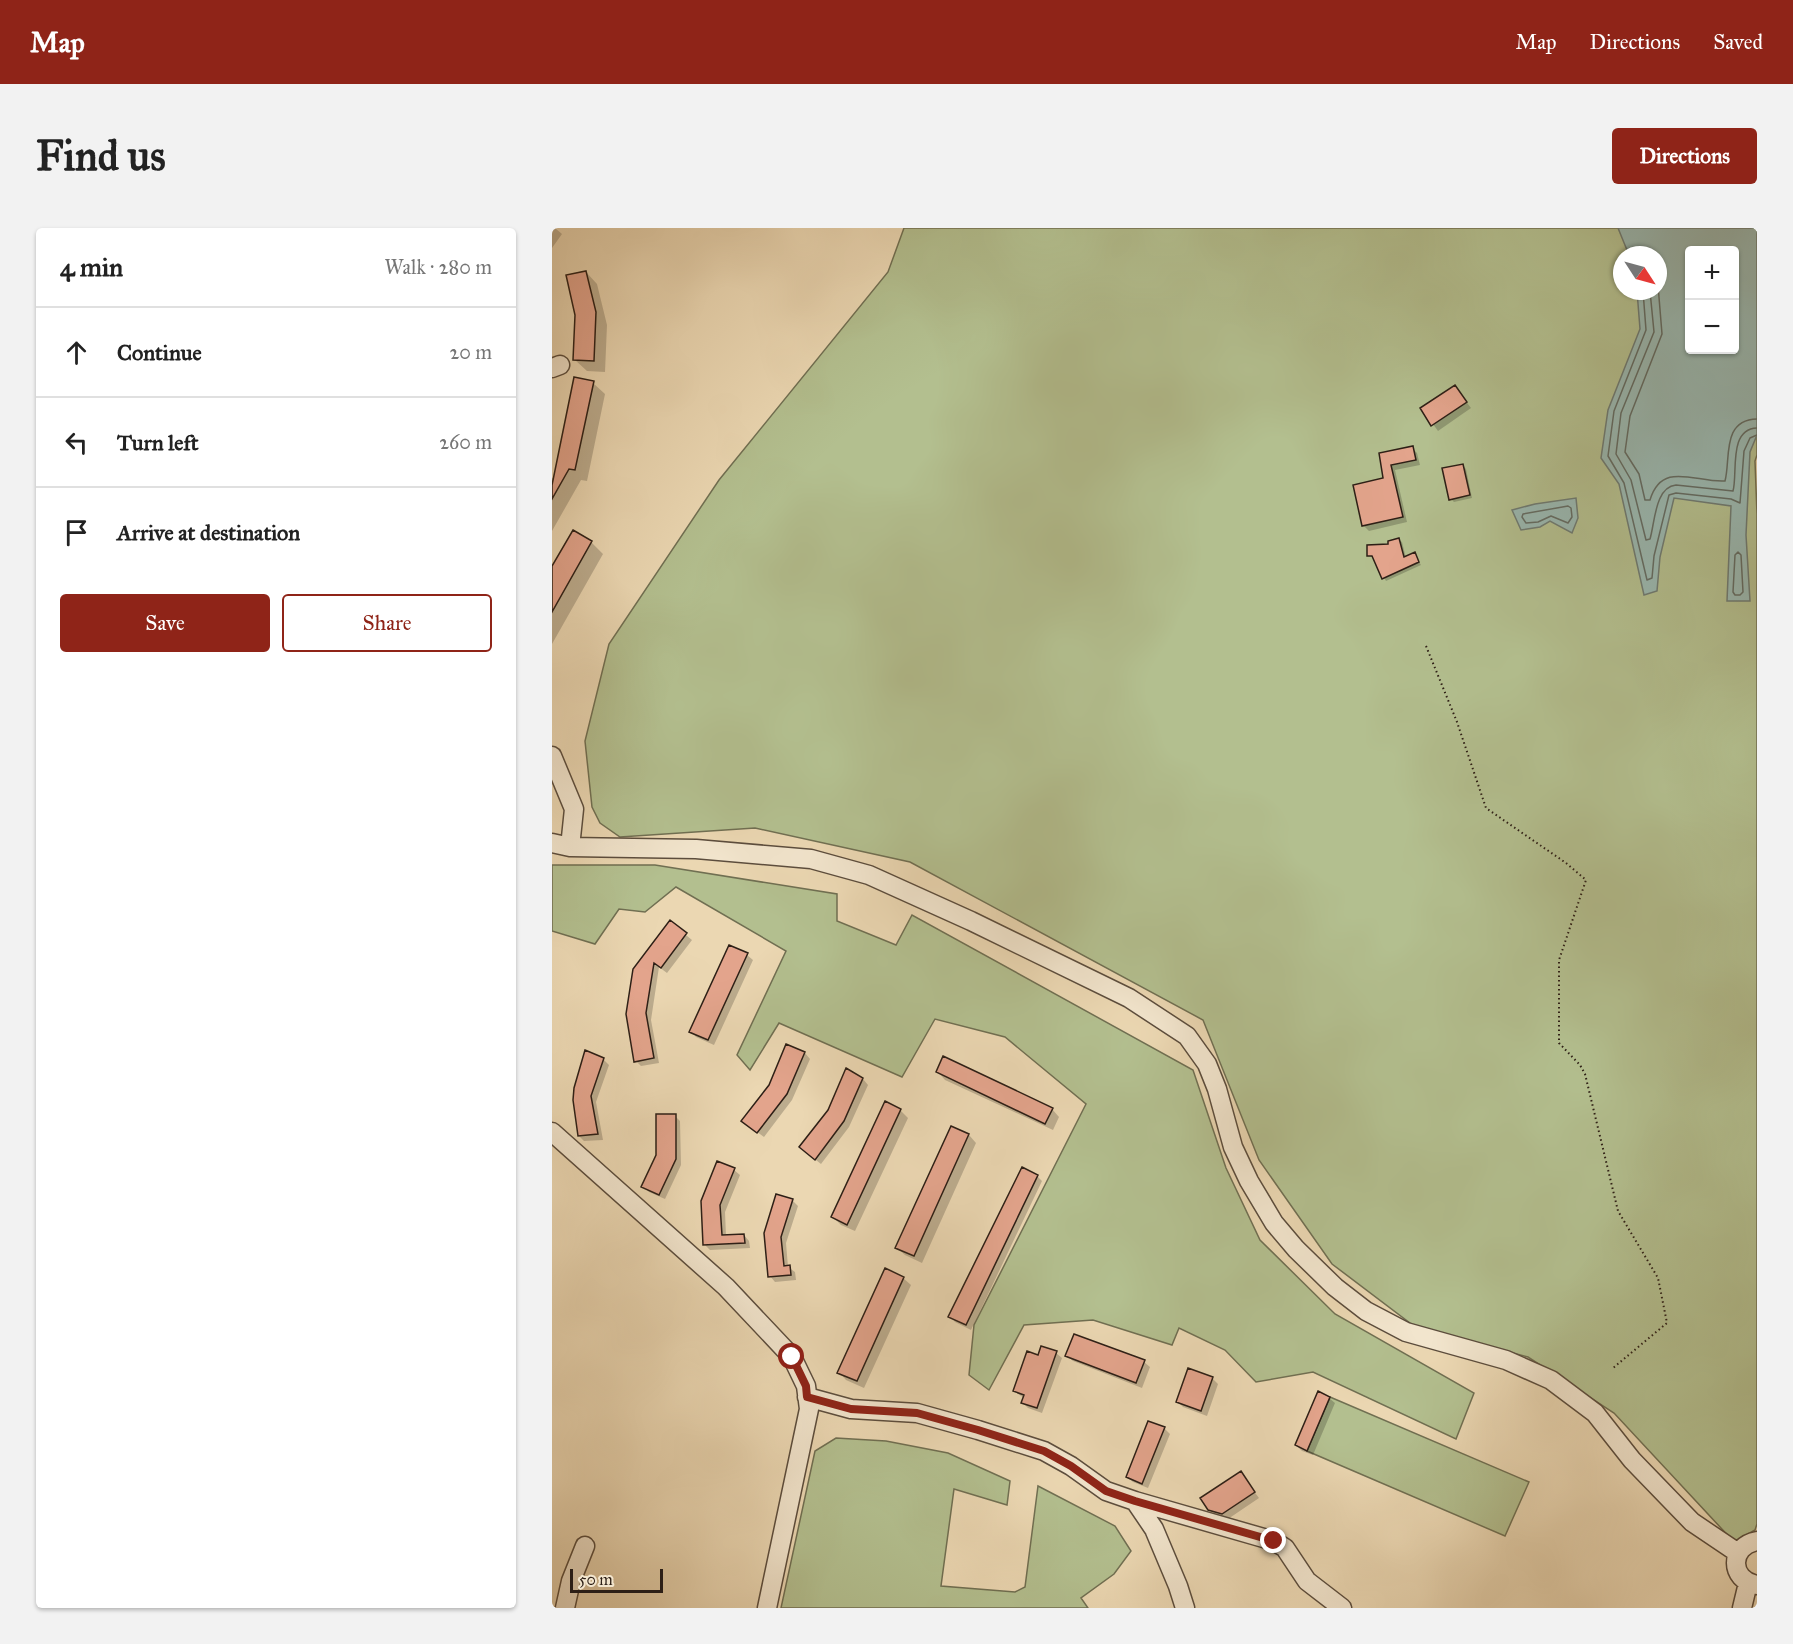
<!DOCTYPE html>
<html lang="en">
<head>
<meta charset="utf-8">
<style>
	body { margin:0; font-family:"IM FELL Great Primer",serif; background:#f2f2f2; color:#222 }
	.controls { position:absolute; right:18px; top:18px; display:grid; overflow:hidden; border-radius:6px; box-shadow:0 2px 4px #0004 }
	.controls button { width:54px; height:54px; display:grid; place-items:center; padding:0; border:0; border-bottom:2px solid #e0e0e0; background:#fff; color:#222; font:30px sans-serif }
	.compass { position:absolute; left:1061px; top:18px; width:54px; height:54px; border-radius:50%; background:#fff; box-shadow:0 2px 4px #0004; rotate:126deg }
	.scale { position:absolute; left:18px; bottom:15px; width:93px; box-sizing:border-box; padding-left:6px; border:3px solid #2d1f16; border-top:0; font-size:16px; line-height:21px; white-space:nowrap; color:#2d1f16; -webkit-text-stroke:4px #f2e5cd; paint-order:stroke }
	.stop { position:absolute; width:18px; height:18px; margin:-14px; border:4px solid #8f2418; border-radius:50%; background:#fff }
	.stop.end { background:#8f2418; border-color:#fff; box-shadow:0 2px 6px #0008 }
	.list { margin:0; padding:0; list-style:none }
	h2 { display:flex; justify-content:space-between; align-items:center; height:78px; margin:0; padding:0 24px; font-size:26px }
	h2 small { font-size:20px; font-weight:400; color:#767676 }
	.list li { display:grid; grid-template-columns:39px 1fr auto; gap:18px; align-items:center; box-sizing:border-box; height:90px; padding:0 24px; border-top:2px solid #e0e0e0 }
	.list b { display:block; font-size:22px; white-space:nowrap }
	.list em { font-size:20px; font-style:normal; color:#767676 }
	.actions { display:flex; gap:12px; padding:18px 24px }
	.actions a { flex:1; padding:14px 0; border:2px solid #8f2418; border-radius:6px; text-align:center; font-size:21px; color:#8f2418 }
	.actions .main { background:#8f2418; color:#fff }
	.icon { flex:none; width:33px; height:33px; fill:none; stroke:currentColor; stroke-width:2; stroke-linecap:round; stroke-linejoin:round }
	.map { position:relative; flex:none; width:1205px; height:1380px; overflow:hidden; border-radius:6px }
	header { display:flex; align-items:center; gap:36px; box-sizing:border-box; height:84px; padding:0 30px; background:#8f2418; color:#fff }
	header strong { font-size:28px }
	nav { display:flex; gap:33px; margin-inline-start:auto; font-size:21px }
	.intro { display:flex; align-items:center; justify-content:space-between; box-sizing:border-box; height:144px; padding:0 36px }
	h1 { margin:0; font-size:42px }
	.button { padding:15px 27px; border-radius:6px; background:#8f2418; color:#fff; font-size:21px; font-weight:700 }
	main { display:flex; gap:36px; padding:0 36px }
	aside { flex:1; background:#fff; border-radius:6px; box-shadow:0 2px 4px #0004 }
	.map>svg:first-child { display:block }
</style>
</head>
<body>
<header>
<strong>Map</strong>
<nav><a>Map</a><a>Directions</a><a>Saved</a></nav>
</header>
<div class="intro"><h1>Find us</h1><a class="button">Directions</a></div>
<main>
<aside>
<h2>4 min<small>Walk · 280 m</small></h2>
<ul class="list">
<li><svg class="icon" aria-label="ahead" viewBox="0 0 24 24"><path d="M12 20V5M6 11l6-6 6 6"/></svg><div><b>Continue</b></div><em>20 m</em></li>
<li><svg class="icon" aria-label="left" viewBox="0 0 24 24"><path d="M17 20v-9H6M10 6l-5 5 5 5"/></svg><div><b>Turn left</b></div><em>260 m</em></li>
<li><svg class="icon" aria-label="arrive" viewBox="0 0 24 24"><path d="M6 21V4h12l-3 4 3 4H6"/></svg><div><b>Arrive at destination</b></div></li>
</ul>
<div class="actions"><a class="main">Save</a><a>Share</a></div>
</aside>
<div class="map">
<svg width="1205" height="1380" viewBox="0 0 1205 1380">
	<rect width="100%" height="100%" fill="#ebd7b2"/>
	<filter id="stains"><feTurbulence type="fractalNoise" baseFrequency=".00333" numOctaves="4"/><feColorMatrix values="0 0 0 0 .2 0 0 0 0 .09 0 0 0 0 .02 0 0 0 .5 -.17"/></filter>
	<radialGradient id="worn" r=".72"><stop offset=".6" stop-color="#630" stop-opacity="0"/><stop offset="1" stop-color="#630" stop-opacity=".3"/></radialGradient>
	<path fill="#b3bf8f" stroke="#706f52" stroke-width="1.5" fill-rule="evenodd" d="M352,0h853v227l-2,6 2,53v1010l-2,6 -21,12 -120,-129 -86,-56 -114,-31 -82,-62 -73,-104 -56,-140 -293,-158 -155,-34 -135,9 -20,-14 -8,-16 -7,-66 24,-97 110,-164 169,-208zM1138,22h44v100h-44zM1070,27h36v36h-36z
		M0,637h103l182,29v27l59,24 16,-30 281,155 33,98 34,72 75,74 139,79 -18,46 -143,-67 -57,10 -31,-32 -46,-22 -7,17 -79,-25 -69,5 -35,65 -20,-15 5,-50 112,-221 -81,-67 -70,-18 -33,58 -123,-54 -29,47 -13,-15 49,-104 -110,-64 -31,25 -26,-3 -24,35 -43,-13z
		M778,1169l199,85 -24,54 -198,-85z
		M284,1210l50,3 62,12 62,28 -3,24 -53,-16 -13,97 74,6 10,-5 13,-101 77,40 16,25 -17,23 -33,24 7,10h-307l34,-157z"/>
	<path fill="#99b8b1" stroke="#6e7b73" stroke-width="1.5" fill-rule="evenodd" d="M1066,0h139v207l-7,17 -4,83 4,66h-23l4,-95 -57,-8 -14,59 -3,34 -13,4 -25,-111 -18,-26 7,-48 32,-81 -3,-38h21v-36h-29zM1138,22h44v100h-44z
		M1024,270l2,20 -6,15 -22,-12 -10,6 -19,3 -9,-20 23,-6z"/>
	<path fill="#0003" d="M0,0h3l7,6 -10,14z
		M34,44l11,12 10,41 -2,47 -18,-1 -12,-11z
		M41,155l12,11 -18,87 -6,-1 -29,51v-53l3,1z
		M903,159l16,21 -33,23 -16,-22z
		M860,220l5,5 3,12 -25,5 12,52 -38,9 -5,-5 21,-47 -4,-25z
		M910,237l4,4 6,29 -18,4 -3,-3z
		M21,304l18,10 12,12 -51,90v-74z
		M847,312l3,2 4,16 8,-4 7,11 -35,16 -12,-23 -5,-3z
		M118,694l22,18 -25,33 -8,-6 -8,53 8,43 -18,3 -5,-5 -8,-47z
		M195,727l6,5 -39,85 -18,-8 -5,-6z
		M235,818l18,7 5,6 -18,41 -28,37 -15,-11 21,-40z
		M51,831l6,6 -13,37 7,38 -19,1 -5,-5 -5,-36z
		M386,844l114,37 7,8 -6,13 -108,-50z
		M311,851l5,6 -19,42 -28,37 -15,-12z
		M348,882l8,8 -53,113 -14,-6 -8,-8z
		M123,888l5,5 1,44 -16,34 -16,-7 -6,-6z
		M400,900l17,7 7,8 -54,120 -17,-8 -8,-7z
		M182,942l6,5 -15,37 1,24 18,-1 5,6 1,7 -40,2 -5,-5 -3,-43z
		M485,948l5,5 -71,149 -16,-8 -5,-6z
		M240,972l6,6 -12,37 2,24 7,5 1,8 -21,2 -5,-6 -5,-43z
		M351,1050l8,7 -47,103 -18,-8 -7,-8z
		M504,1125l6,5 -20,55 -14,-5 -5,-5 1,-5 -10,-7 25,-34z
		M515,1128l77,6 6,5 -8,21 -69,-27z
		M660,1150l6,6 -11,32 -24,-9 -5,-5z
		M777,1170l6,5 -22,52 -11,-4 -6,-6z
		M612,1200l6,6 -22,54 -15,-6 -6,-5z
		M688,1245l19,25 -31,21 -13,-4 -6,-6z"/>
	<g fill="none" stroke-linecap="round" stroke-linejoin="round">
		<path stroke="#636c64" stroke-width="1.5" d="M1106,57l4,49 -32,82 -5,36 14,22 6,26h5c12,-40 46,-17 75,-19 6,-22 -4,-61 32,-62
			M1091,63l3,39 -32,81 -6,45 16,27 23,97 5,-2 2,-22 15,-61 7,-2 55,6 9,4 4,-52 6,-13 7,-3
			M1098,63l4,41 -33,81 -5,41 15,26 15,60 4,-1c5,-17 5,-52 26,-54l57,6c5,-18 -5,-62 24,-63
			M1016,278l3,2 1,9 -4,6 -17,-7 -13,6 -12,1 -4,-6 1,-3z
			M1186,324l3,3 2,37 -3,3h-5l-2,-3 2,-37z"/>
	</g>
	<path fill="#e3a48c" stroke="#2d1f16" stroke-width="1.5" d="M34,43l10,41 -2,49 -21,-1 2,-45 -9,-40z
		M22,149l20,4 -19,89 -6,-1 -17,30v-14z
		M903,157l12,17 -36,24 -11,-18z
		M861,218l3,14 -25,5 12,52 -41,9 -9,-41 30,-7 -4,-25z
		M911,236l7,31 -21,5 -7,-32z
		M21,302l19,11 -40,71v-46z
		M847,310l5,19 11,-5 4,10 -37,17 -10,-23h-5v-11l21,-1v-3z
		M118,692l17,13 -26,35 -7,-5 -8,50 8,45 -20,4 -8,-48 7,-45z
		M177,717l19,8 -40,87 -19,-8z
		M234,816l19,8 -18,42 -30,39 -16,-12 28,-36z
		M33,822l19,8 -13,38 7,38 -20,2 -5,-36 1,-12z
		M391,828l110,52 -8,16 -109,-52z
		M294,840l17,10 -19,43 -29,39 -16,-13 29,-37z
		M333,873l16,8 -54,116 -16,-8z
		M104,886h20v45l-17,36 -18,-8 15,-32z
		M399,898l18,8 -55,122 -19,-8z
		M165,933l18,7 -15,37 2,30 22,-1 1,9 -42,2 -2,-44z
		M470,939l16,8 -72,150 -18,-8z
		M224,966l17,5 -12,38 3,29 6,-1 1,10 -23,2 -4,-44z
		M333,1040l19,9 -47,104 -20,-8z
		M522,1106l71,26 -9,23 -71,-27z
		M489,1118l16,5 -20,57 -16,-5 3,-8 -11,-4 14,-40 11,4z
		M636,1140l25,9 -12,34 -25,-9z
		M766,1163l12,6 -23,54 -12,-6z
		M596,1193l17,6 -23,57 -16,-7z
		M689,1243l14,21 -33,22 -14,-4 -8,-12z"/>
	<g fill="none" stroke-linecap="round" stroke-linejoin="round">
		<g stroke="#5c4d3d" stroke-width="21">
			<path id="minor" d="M0,140l8,-3
				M0,528l22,53 -4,38 126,2 115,10 58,16 102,46 158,77 58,38 20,28 10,25 16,58 16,34 25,42 22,26 39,38 31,24 40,21 100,28 45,20 44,33 37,47 60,62 46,31
				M0,615l18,4
				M0,904l174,155 66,70 14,29 3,23 -42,199
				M255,1169l44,12 66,4 61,17 66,21 27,15 35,25 29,10 19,28 24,57 7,22
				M583,1273l139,40 11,7 22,33 35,27
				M1205,1313c-28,5 -28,39 0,44
				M13,1380l6,-27 14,-35
				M1190,1380l6,-25"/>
		</g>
		<path stroke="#2d1f16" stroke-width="2" stroke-dasharray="1.5 3" stroke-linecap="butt" d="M874,418l31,76 29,86 80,55 20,17 -27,80v83l21,22 5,9 33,137 40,67 9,45 -54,45"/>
		<use href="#minor" stroke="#f2e5cd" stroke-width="18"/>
	</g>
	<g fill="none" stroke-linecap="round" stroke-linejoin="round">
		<path stroke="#8f2418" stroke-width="8" d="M240,1129l14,29 1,11 44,12 66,4 61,17 66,21 27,15 35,25 29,10 139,40"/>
	</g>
	<rect width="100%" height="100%" filter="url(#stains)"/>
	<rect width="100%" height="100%" fill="url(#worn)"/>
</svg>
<div class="controls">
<button>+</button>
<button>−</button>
</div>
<svg class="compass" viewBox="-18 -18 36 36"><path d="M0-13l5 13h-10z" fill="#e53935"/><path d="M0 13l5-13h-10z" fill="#767676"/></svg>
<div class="scale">50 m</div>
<div class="stop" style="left:240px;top:1129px"></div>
<div class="stop end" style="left:722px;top:1313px"></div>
</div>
</main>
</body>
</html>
